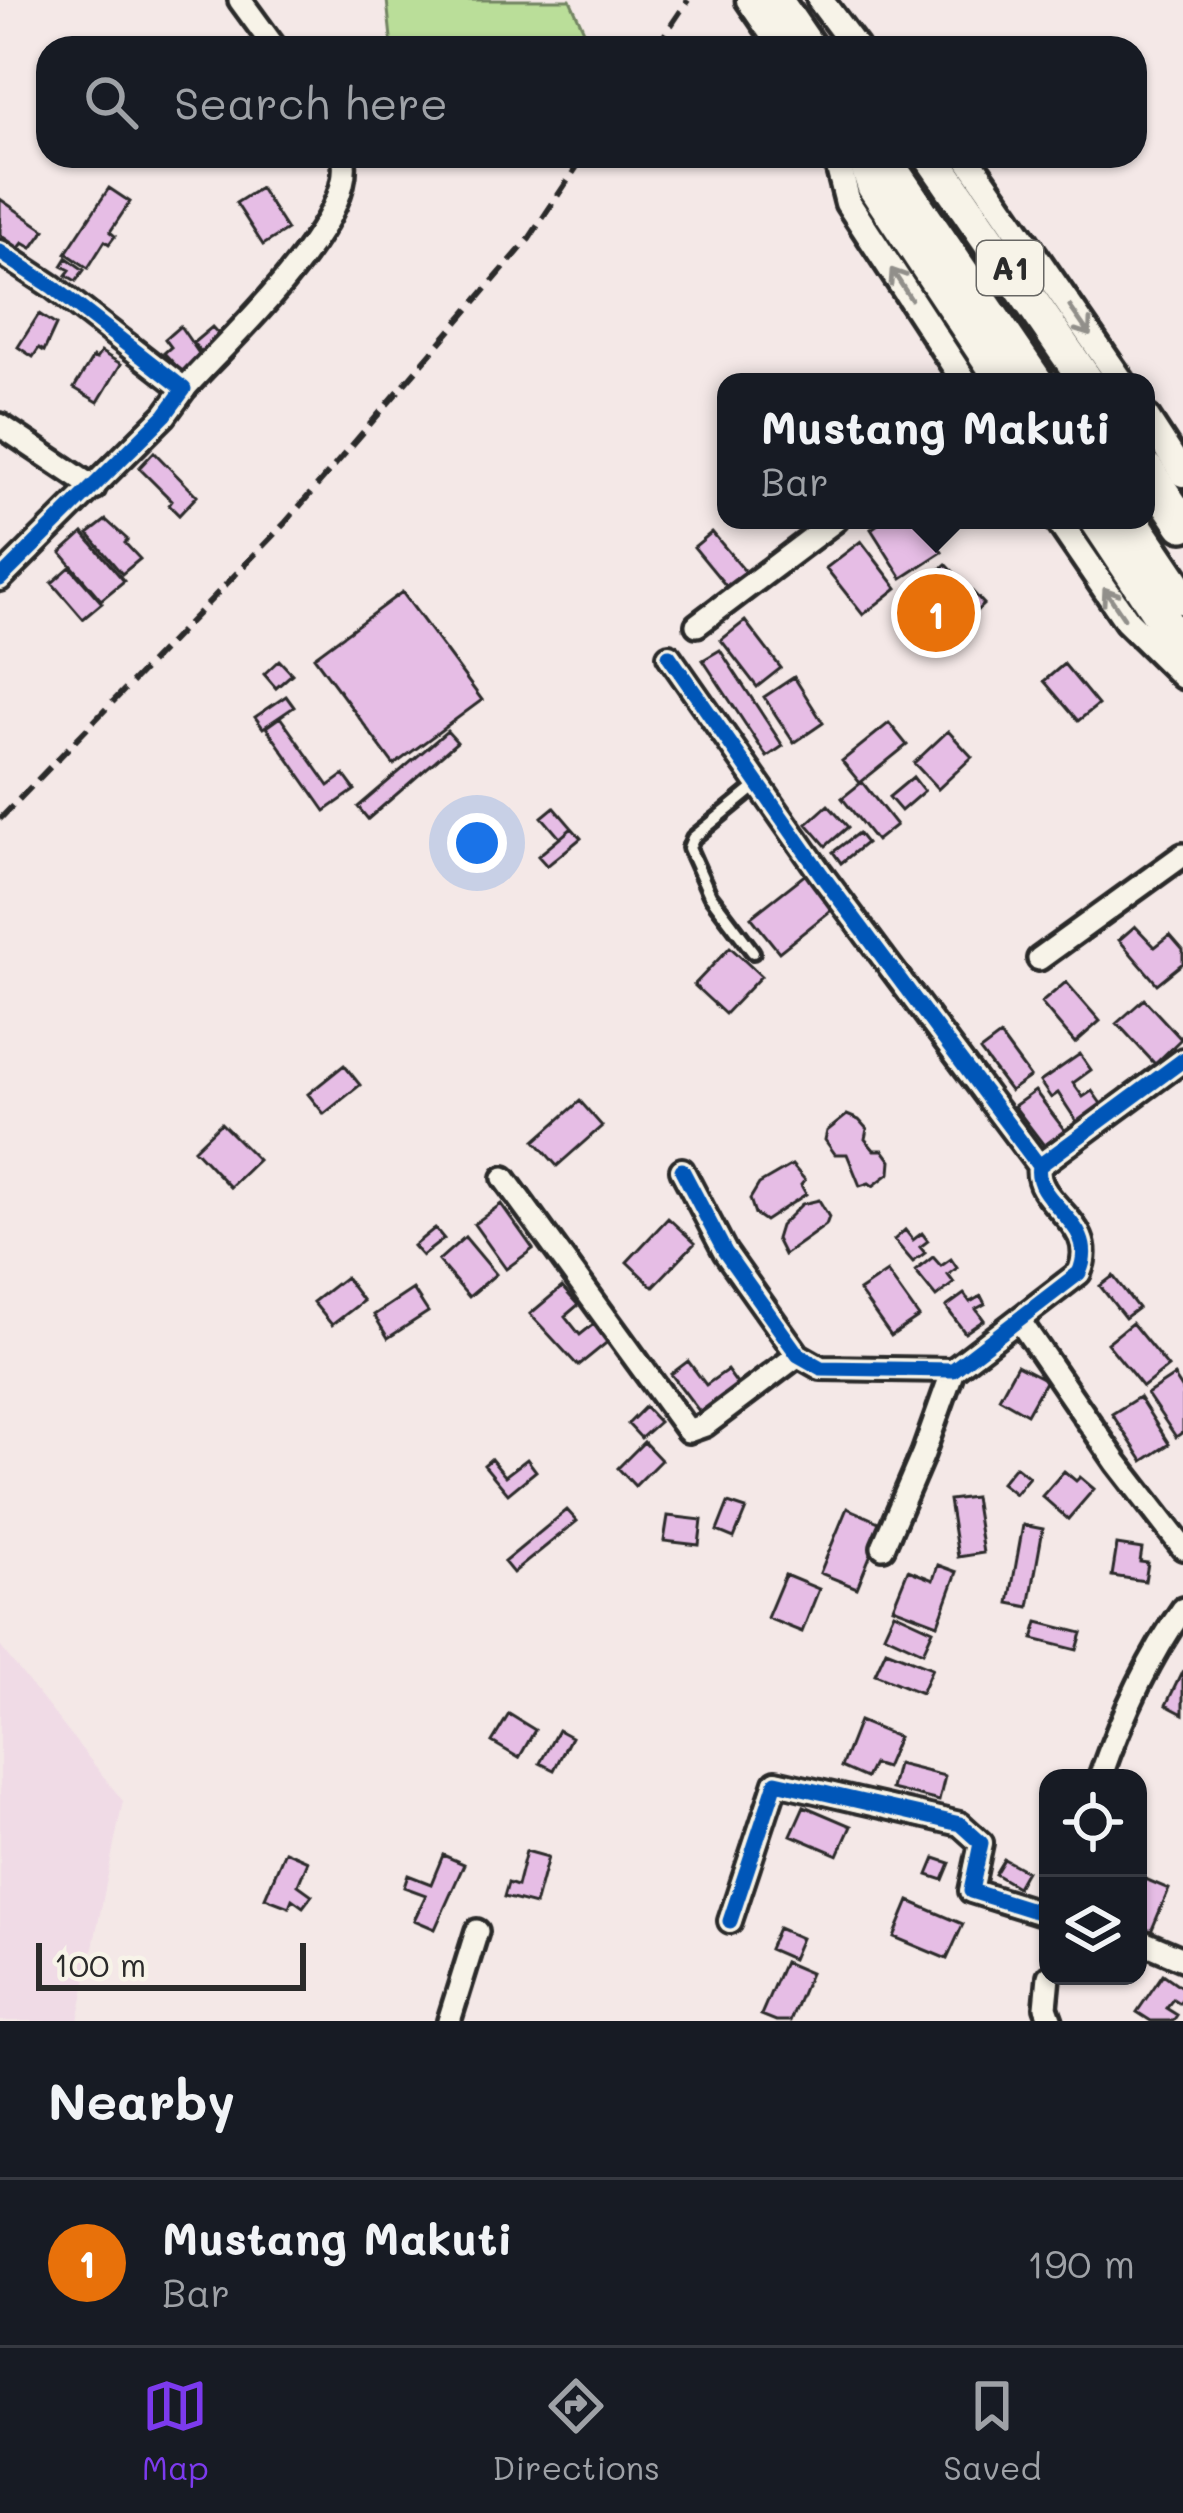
<!DOCTYPE html>
<html lang="en">
<head>
<meta charset="utf-8">
<style>
	body { margin:0; font-family:Mali,sans-serif; background:#242831; color:#f1f3f6 }
	.controls { position:absolute; right:36px; bottom:36px; display:grid; overflow:hidden; border-radius:24px; box-shadow:0 3px 9px #0004 }
	.controls button { width:108px; height:108px; display:grid; place-items:center; padding:0; border:0; border-bottom:3px solid #363941; background:#171b24; color:#f1f3f6; font:60px sans-serif }
	.scale { position:absolute; left:36px; bottom:30px; width:270px; box-sizing:border-box; padding-left:12px; border:6px solid #2b2b2b; border-top:0; font-size:33px; line-height:42px; white-space:nowrap; color:#2b2b2b; -webkit-text-stroke:9px #f7f3e8; paint-order:stroke }
	.you { position:absolute; left:477px; top:843px; width:42px; height:42px; margin:-30px; border:9px solid #fff; border-radius:50%; background:#1a73e8; box-shadow:0 0 0 18px #1a73e833 }
	.badge { display:grid; place-items:center; width:78px; height:78px; border-radius:50%; background:#7c3aed; color:#fff; font-size:39px; font-weight:700 }
	.pin { position:absolute; translate:-50% -50%; border:6px solid #fff; box-shadow:0 3px 12px #0006 }
	.popup { position:absolute; left:717px; top:373px; width:438px; height:156px; box-sizing:border-box; display:grid; place-content:center; border-radius:24px; background:#171b24; filter:drop-shadow(0 3px 9px #0005); font-size:39px; white-space:nowrap; color:#9ea1a6 }
	.popup b { font-size:45px; color:#f1f3f6 }
	.popup::after { content:''; position:absolute; left:50%; top:100%; margin-left:-24px; border:24px solid transparent; border-top-color:#171b24 }
	.list { margin:0; padding:0; list-style:none }
	h2 { display:flex; justify-content:space-between; align-items:center; height:156px; margin:0; padding:0 48px; font-size:51px }
	h2 small { font-size:39px; font-weight:400; color:#9ea1a6 }
	.list li { display:grid; grid-template-columns:78px 1fr auto; gap:36px; align-items:center; box-sizing:border-box; height:168px; padding:0 48px; border-top:3px solid #363941 }
	.list b { display:block; font-size:45px; white-space:nowrap }
	.list p { margin:0; font-size:39px; white-space:nowrap; color:#9ea1a6 }
	.list em { font-size:39px; font-style:normal; color:#9ea1a6 }
	.icon { flex:none; width:66px; height:66px; fill:none; stroke:currentColor; stroke-width:2; stroke-linecap:round; stroke-linejoin:round }
	.map { position:relative; flex:none; width:1183px; height:2021px; overflow:hidden }
	.search { position:absolute; background:#171b24; box-shadow:0 3px 9px #0004; left:36px; right:36px; top:36px; height:132px; display:flex; align-items:center; gap:30px; box-sizing:border-box; padding:0 42px; border-radius:36px; color:#9ea1a6; font-size:45px }
	.sheet { height:324px; background:#171b24 }
	nav { display:flex; justify-content:space-around; align-items:center; box-sizing:border-box; height:168px; border-top:3px solid #363941; background:#171b24; font-size:33px; color:#9ea1a6 }
	nav a { display:grid; justify-items:center; gap:6px }
	nav .on { color:#7c3aed }
	.map>svg:first-child { display:block }
</style>
</head>
<body>
<div class="map">
<svg width="1183" height="2021" viewBox="0 0 1183 2021">
	<rect width="100%" height="100%" fill="#f4e8e7"/>
	<filter id="ink" filterUnits="userSpaceOnUse"><feTurbulence type="fractalNoise" baseFrequency=".00833" numOctaves="2"/><feDisplacementMap in="SourceGraphic" scale="24" xChannelSelector="R" yChannelSelector="G"/><feConvolveMatrix kernelMatrix="1 2 1 2 8 2 1 2 1" color-interpolation-filters="sRGB"/></filter>
	<g filter="url(#ink)">
		<path fill="#f0dbe6" d="M0,1646l123,155 -45,220h-78z"/>
		<path fill="#bade99" stroke="#728462" stroke-width="3" d="M387,0h183l22,48h-200z"/>
		<path fill="#e6bde5" stroke="#2b2b2b" stroke-width="3" d="M109,188l21,14 -20,30 5,4 -6,8 -4,-3 -17,27 -22,-15z
			M260,188l27,42 -24,15 -27,-42z
			M0,199l45,31 -13,18 -9,-5 -4,5 -19,-13z
			M67,258l17,12 -8,11 -10,-6 4,-5 -8,-4z
			M39,314l17,11 -12,26 -5,-3 -6,9 -15,-10z
			M180,326l20,29 -18,17 -18,-19 7,-6 -6,-8z
			M212,327l10,11 -18,17 -11,-12z
			M101,352l20,12 -23,38 -24,-14 19,-31 3,2z
			M154,452l43,44 -18,19 -10,-10 3,-4 -33,-33z
			M106,520l22,20 -3,3 15,16 -18,15 -34,-40z
			M884,520h37l21,32 -40,26 -31,-49z
			M712,532l37,44 -18,16 -37,-45z
			M83,533l41,48 -23,19 -40,-47z
			M861,541l36,47 -34,27 -37,-47z
			M946,564l38,40 -39,36 -38,-40z
			M70,567l32,36 -19,16 -31,-36z
			M402,592l80,108 -88,65 -80,-108z
			M745,621l36,47 -24,19 -36,-47z
			M720,650l63,96 -16,11 -64,-97z
			M279,660l13,14 -16,14 -12,-14z
			M1064,664l34,41 -20,16 -34,-40z
			M794,677l29,46 -29,20 -30,-46z
			M286,696l8,11 -31,21 -8,-11z
			M280,717l49,69 15,-11 11,15 -30,21 -59,-84z
			M889,723l18,22 -47,38 -18,-22z
			M447,731l10,11 -89,77 -10,-12z
			M948,731l24,26 -34,32 -24,-26z
			M913,777l11,14 -23,20 -12,-14z
			M862,782l34,43 -20,16 -34,-43z
			M828,805l20,22 -22,19 -19,-22z
			M554,807l18,21 -12,10 -18,-21z
			M572,828l9,10 -34,28 -9,-10z
			M858,833l8,10 -25,20 -8,-11z
			M807,873l27,35 -55,44 -28,-35z
			M1135,926l20,21 15,-12 13,15v13l-26,21 -38,-44z
			M730,947l31,29 -36,38 -31,-29z
			M1066,982l34,39 -25,22 -34,-40z
			M1144,999l37,40 -26,25 -38,-41z
			M1000,1036l30,41 -20,14 -30,-40z
			M1080,1054l11,16 -18,13 10,14 9,-6 12,17 -25,17 -21,-32 -7,5 -11,-16z
			M344,1065l16,20 -36,29 -16,-20z
			M1035,1091l31,41 -20,16 -32,-42z
			M580,1101l22,25 -45,40 -22,-25z
			M847,1115l12,5 8,9 -2,10 9,11h9l8,11 -1,12 -17,13 -4,-3 -9,3 -13,-32h-12l-10,-14 2,-9z
			M221,1123l37,37 -28,27 -36,-38z
			M792,1165l13,15 -4,5 5,9 -41,27 -10,-7 -5,-15 9,-15z
			M819,1200l10,17 -3,8 -42,30 -8,-16 4,-13 22,-22z
			M501,1204l32,45 -27,20 -32,-45z
			M668,1218l27,25 -42,44 -26,-25z
			M435,1228l9,11 -22,17 -9,-10z
			M905,1230l8,10 9,-7 6,8 -8,6 5,6 -12,9 -19,-22z
			M465,1237l31,37 -27,23 -31,-36z
			M933,1257l8,9 10,-7 6,9 -9,7 6,8 -18,14 -21,-26z
			M887,1272l32,45 -28,19 -32,-45z
			M1113,1276l25,32 -13,10 -25,-32z
			M345,1277l18,24 -31,24 -19,-23z
			M562,1287l16,18 -13,11 15,19 16,-13 14,18 -32,26 -48,-52z
			M413,1289l15,23 -40,26 -14,-23z
			M964,1294l6,8 11,-6 4,8 -9,5 8,11 -19,13 -19,-26z
			M1132,1323l36,44 -25,20 -36,-44z
			M688,1361l18,24 21,-15 13,18 -38,27 -31,-41z
			M1017,1365l29,15 -19,34 -28,-16z
			M1174,1376l9,14v42l-7,5 -29,-43z
			M1139,1397l30,47 -26,17 -31,-47z
			M645,1407l14,15 -18,16 -13,-14z
			M644,1442l17,18 -26,26 -17,-18z
			M491,1459l14,17 22,-17 9,12 -28,23 -24,-29z
			M1015,1466l14,11 -14,17 -14,-11z
			M1064,1471l12,10 4,-4 14,12 -26,30 -26,-23z
			M974,1497l9,56 -25,4 -9,-57z
			M728,1503l18,6 -12,29 -17,-7z
			M847,1508l36,16 -26,64 -37,-15z
			M567,1510l10,11 -64,52 -9,-11z
			M668,1516l34,4 -3,25 -35,-4z
			M1023,1525l20,4 -14,78 -20,-4z
			M1117,1545l25,4 -2,13 8,1 -3,18 -33,-5z
			M938,1565l19,7 -19,52 -45,-17 15,-37 25,10z
			M785,1575l34,14 -17,43 -35,-14z
			M894,1612l39,18 -10,22 -39,-18z
			M1038,1622l44,11 -5,17 -44,-11z
			M886,1650l46,18 -11,25 -46,-19z
			M1182,1672l1,1v41l-17,-9z
			M509,1714l26,16 -16,28 -27,-16z
			M859,1721l39,16 -13,31 -12,-4 -7,14 -25,-11z
			M558,1730l13,7 -17,33 -14,-7z
			M897,1764l48,12 -6,25 -48,-12z
			M804,1806l47,20 -13,29 -47,-20z
			M285,1851l23,10 -10,24 14,10 -9,12 -11,-8 -3,8 -24,-9z
			M526,1851l22,6 -13,48 -31,-8 4,-14 9,3z
			M443,1855l21,9 -29,65 -21,-9 12,-25 -22,-8 4,-12 23,9z
			M935,1858l15,5 -7,17 -15,-5z
			M1004,1859l22,12 -9,16 -22,-13z
			M1138,1876l31,13 -19,45 -12,-5z
			M909,1901l54,23 -16,35 -53,-22z
			M778,1928l23,10 -9,21 -23,-10z
			M784,1962l26,11 -20,48h-14l-15,-6z
			M1163,1974l20,14v10l-4,5 -6,-4 -7,9 11,7 -4,6h-22l-14,-9z"/>
		<g fill="none" stroke-linecap="round" stroke-linejoin="round">
			<g stroke="#2b2b2b" stroke-width="20">
				<path id="service" d="M753,952l-43,-57 -21,-47 4,-10 66,-54"/>
			</g>
			<g stroke="#2b2b2b" stroke-width="30">
				<path id="minor" d="M240,0l35,48
					M0,252l53,35 131,102 -19,26 -165,164
					M184,389c43,-48 175,-168 159,-233
					M0,425l94,63
					M697,625l139,-105
					M669,656l152,218 218,292
					M1039,959l144,-104
					M682,1170l43,82 46,65 27,38 23,13 132,2 126,-97c23,-51 -47,-68 -40,-107l144,-106
					M504,1178l184,253 17,-6 93,-70
					M1019,1320l98,143 66,85
					M883,1547l40,-93 30,-84
					M1100,1778c21,-60 46,-117 83,-169
					M730,1921l46,-139 184,42 21,19 -10,48 77,24
					M1138,1940l45,19
					M1049,1976l-3,31 5,14
					M449,2021l28,-90"/>
			</g>
			<g stroke="#2b2b2b" stroke-width="33">
				<path id="tertiary" d="M749,0l33,48
					M820,0l36,48
					M836,156l12,47 117,179
					M966,156l156,226
					M1146,417l37,57
					M1058,520l69,101 56,55"/>
			</g>
			<g stroke="#2b2b2b" stroke-width="42">
				<path id="trunk" d="M775,0l33,48
					M864,156l10,30 130,196
					M882,156l154,226
					M931,156l156,226
					M1146,469l37,55
					M1097,520l86,130
					M1131,520l52,77"/>
			</g>
			<use href="#service" stroke="#f7f3e8" stroke-width="10"/>
			<use href="#minor" stroke="#f7f3e8" stroke-width="21"/>
			<use href="#tertiary" stroke="#f7f3e8" stroke-width="24"/>
			<use href="#trunk" stroke="#f7f3e8" stroke-width="33"/>
			<path stroke="#2b2b2b" stroke-width="6" stroke-dasharray="18 9" stroke-linecap="butt" d="M656,48l32,-48
				M0,819l286,-297 243,-283 55,-83"/>
			<g stroke="#f7f3e8" stroke-width="22">
				<path id="cycleway" d="M0,252l53,35 131,102 -19,26 -165,164
					M669,656l152,218 218,292
					M682,1170l43,82 46,65 27,38 23,13 132,2 126,-97c23,-51 -47,-68 -40,-107l144,-106
					M730,1921l46,-139 184,42 21,19 -10,48 77,24"/>
			</g>
			<use href="#cycleway" stroke="#0057b8" stroke-width="15"/>
		</g>
		<defs><path id="oneway-shaft" d="M-6 0H5M1.5-3L5.5 0L1.5 3" fill="none" stroke-width="1.6" stroke-linecap="round" stroke-linejoin="round" transform="scale(3)"/></defs>
		<g stroke="#918f8a">
			<use href="#oneway-shaft" transform="translate(901 284) rotate(-123)"/>
			<use href="#oneway-shaft" transform="translate(1080 321) rotate(55)"/>
			<use href="#oneway-shaft" transform="translate(1114 603) rotate(-124)"/>
		</g>
	</g>
	<g text-anchor="middle" stroke-width="9" stroke-linejoin="round" paint-order="stroke">
		<rect fill="#f7f3e8" stroke="#686764" stroke-width="3" x="977" y="241" width="66" height="54" rx="9"/>
		<g font-size="33" font-weight="bold" fill="#2b2b2b">
			<text x="1010" y="280">A1</text>
		</g>
	</g>
</svg>
<div class="controls">
<button><svg class="icon" aria-label="locate" viewBox="0 0 24 24"><circle cx="12" cy="12" r="6"/><path d="M12 2v4M12 18v4M2 12h4M18 12h4"/></svg></button>
<button><svg class="icon" aria-label="layers" viewBox="0 0 24 24"><path d="M12 4l9 5-9 5-9-5zM3 14l9 5 9-5"/></svg></button>
</div>
<div class="scale">100 m</div>
<div class="you"></div>
<div class="pin badge" style="left:936px;top:613px;background:#e8710a">1</div>
<div class="popup"><b>Mustang Makuti</b>Bar</div>
<div class="search"><svg class="icon" aria-label="search" viewBox="0 0 24 24"><circle cx="10" cy="10" r="6"/><path d="M15 15l6 6"/></svg>Search here</div>
</div>
<section class="sheet">
<h2>Nearby<small></small></h2>
<ul class="list">
<li><span class="badge" style="background:#e8710a">1</span><div><b>Mustang Makuti</b><p>Bar</p></div><em>190 m</em></li>
</ul>
</section>
<nav>
<a class="on"><svg class="icon" aria-label="map" viewBox="0 0 24 24"><path d="M3 6l6-2 6 2 6-2v14l-6 2-6-2-6 2zM9 4v14M15 6v14"/></svg>Map</a>
<a><svg class="icon" aria-label="directions" viewBox="0 0 24 24"><path d="M12 3l9 9-9 9-9-9zM9 14v-3h6M13 9l2 2-2 2"/></svg>Directions</a>
<a><svg class="icon" aria-label="saved" viewBox="0 0 24 24"><path d="M7 4h10v16l-5-4-5 4z"/></svg>Saved</a>
</nav>
</body>
</html>
